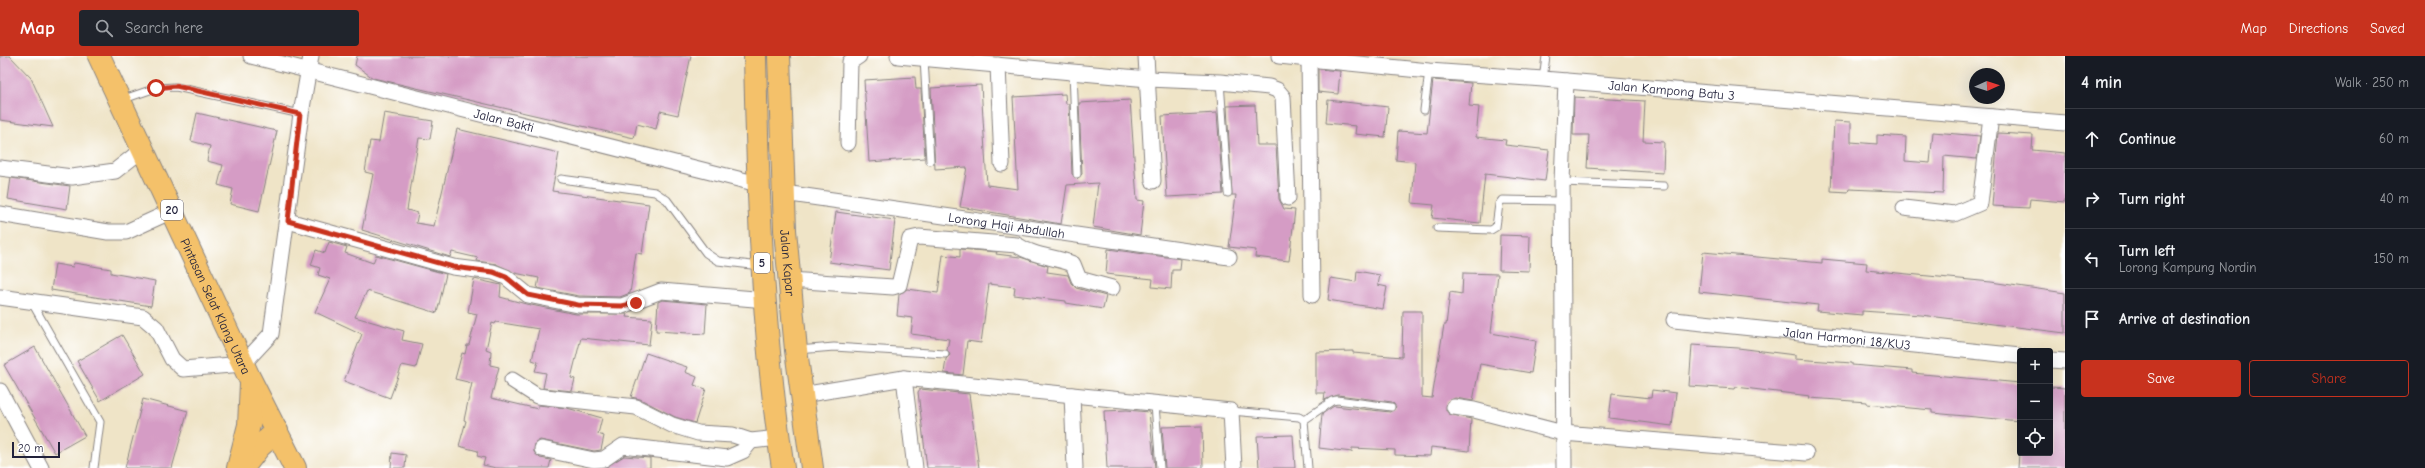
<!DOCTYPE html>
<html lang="en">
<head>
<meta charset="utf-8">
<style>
	body { margin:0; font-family:"Comic Neue",sans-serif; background:#20242c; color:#f1f3f6 }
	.controls { position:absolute; right:12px; bottom:12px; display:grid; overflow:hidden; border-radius:4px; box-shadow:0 4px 16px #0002 }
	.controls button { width:36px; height:36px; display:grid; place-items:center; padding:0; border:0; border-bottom:1px solid #363941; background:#171b24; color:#f1f3f6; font:20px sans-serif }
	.compass { position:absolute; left:1969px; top:12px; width:36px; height:36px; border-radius:50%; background:#171b24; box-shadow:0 4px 16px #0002; rotate:87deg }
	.scale { position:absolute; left:12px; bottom:10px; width:48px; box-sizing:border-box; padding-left:4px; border:2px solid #22223b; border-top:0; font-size:11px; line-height:14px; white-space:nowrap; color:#22223b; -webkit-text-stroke:3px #fff; paint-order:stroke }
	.stop { position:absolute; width:12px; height:12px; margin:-9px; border:3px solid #c8321e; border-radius:50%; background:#fff }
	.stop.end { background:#c8321e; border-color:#fff; box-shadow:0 1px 4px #0008 }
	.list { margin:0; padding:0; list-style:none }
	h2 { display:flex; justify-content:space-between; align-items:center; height:52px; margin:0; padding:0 16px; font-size:17px }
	h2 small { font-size:13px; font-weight:400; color:#9ea1a6 }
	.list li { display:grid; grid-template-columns:26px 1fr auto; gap:12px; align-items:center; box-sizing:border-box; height:60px; padding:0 16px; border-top:1px solid #363941 }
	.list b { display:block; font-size:15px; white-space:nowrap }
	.list p { margin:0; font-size:13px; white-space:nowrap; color:#9ea1a6 }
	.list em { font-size:13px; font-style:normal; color:#9ea1a6 }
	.actions { display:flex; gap:8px; padding:12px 16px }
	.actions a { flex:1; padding:9px 0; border:1px solid #c8321e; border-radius:4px; text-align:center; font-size:14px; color:#c8321e }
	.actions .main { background:#c8321e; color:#fff }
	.icon { flex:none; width:22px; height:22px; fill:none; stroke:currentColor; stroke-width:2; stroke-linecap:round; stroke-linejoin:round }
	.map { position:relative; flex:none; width:2065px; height:412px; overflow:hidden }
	header { display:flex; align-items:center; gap:24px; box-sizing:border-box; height:56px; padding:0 20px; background:#c8321e; color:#fff }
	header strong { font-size:19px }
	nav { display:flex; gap:22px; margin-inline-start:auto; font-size:14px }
	.search { width:280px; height:36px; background:#20242c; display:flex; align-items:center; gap:10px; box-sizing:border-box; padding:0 14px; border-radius:4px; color:#9ea1a6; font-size:15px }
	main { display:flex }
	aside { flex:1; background:#171b24 }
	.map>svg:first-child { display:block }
</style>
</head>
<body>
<header>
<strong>Map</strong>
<div class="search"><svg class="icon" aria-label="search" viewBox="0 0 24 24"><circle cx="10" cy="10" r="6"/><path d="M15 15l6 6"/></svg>Search here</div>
<nav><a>Map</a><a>Directions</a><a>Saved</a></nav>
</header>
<main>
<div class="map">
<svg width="2065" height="412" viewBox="0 0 2065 412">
	<rect width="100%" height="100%" fill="#fff"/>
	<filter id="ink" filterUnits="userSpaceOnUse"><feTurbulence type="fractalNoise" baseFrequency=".025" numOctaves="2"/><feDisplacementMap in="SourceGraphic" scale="8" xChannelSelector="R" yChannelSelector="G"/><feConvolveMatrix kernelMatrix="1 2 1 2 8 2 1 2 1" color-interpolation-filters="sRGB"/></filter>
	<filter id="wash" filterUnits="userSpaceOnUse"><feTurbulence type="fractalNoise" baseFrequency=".012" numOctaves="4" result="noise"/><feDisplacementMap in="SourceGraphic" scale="16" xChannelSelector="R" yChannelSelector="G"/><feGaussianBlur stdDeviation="0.9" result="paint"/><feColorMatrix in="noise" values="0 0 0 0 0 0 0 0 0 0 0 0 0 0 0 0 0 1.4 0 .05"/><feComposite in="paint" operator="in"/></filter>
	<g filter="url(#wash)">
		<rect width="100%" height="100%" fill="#efe4c7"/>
		<g id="blocks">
			<path fill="#d59cc5" d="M0,0h10l21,22 22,49 -53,-7z
				M357,0h334l-13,59 -18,-4 -4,18 -19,-5 -3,14 -261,-60 -18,-13z
				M1318,13l22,2 -2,23 -20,-2z
				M915,21l1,12h5l4,69 -56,4 -5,-82z
				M1433,24l38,3 -2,23 10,1 -3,30 30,3 -1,5 44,5 -4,31 -60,-7 -5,49 -48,-5 2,-13 -22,-2 3,-41 -19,-2 2,-29 29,2z
				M981,29l6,100 31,4 -5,-92 52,-3 1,10h3l3,70 5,5 5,-5 -3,-71 51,-3 7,100 7,1 -4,34 -47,-8 5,-44 -31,2 -6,39 -101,-17 7,-40 -32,2 -4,-81z
				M1574,41l71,4 -2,40 21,1 -1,31 -76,-5 2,-33h-16z
				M1328,44l60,7 -3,30 -30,-3 1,-8 -30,-3z
				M1255,49l2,40h19l3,54 5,10 11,1 -6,51 -34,-4 1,-7 -27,-3 7,-52h-4l-5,-89z
				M197,57l80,18 -18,80 -29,-7 3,-15 -15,-4 5,-20 -16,-4 3,-15 -19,-5z
				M384,57l49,8 -3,18 -11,-1 -12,72 11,3 -2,10 18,3 23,-97 102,24 -7,38 97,13 -7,50 -6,-1 -6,40 -10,4 -41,-1 -42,-8 2,-10 -24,-5 -19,-9 -19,-3 1,-3 -26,-6 -2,5 -88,-27 11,-56 -8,-2 5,-31 9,1z
				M1217,57l6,81 -56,3 -5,-81z
				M1834,65l17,1v20l26,2v-9l29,2 -1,24 25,2 3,-31 47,4 -3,23 -33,-3 -1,37 -94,-4 -1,3 -17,-1z
				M1998,77l35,2 -1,15 33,3v49l-35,-3 -1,9 -37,-2z
				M11,122l59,8 -3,23 -59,-10z
				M836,156l59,8 -6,50 -60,-8z
				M1500,179l30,1 -1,35 -30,-1z
				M329,186l18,5 -2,6 28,10 3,-8 70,19 -9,39 -70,-22 -12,26 49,14 -2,9 20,4 -6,24 -14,-3 -12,33 -46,-17 18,-47 -47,-22 15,-33 -12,-4 2,-7 -9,-3 5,-15 9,3z
				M960,193l37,3 -1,2 24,3 28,9 -1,6 21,3 3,8 5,5 30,8 -3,13 -37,-6v-2l-52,-6 1,-8 -26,-3 -8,59 -14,-2 -4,34 -19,-2 2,-14 4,-4 -3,-5 2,-11 -38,-5 2,-16 -16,-2 2,-22 8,-5 31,4 5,-38 17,2z
				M1108,193l73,10 -1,11h-8l-1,19 -19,-2 1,-8 -47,-5z
				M1703,196l119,11v-4l45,4 -1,7 125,12 74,11v40l-144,-18 -59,-4v4l-45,-4 1,-6 -119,-13z
				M74,207l37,6v4l44,8 -4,25 -100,-16 4,-26 18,3z
				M1357,215l23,4 -2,10 9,2 -4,22 -55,-9 3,-22 25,4z
				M1463,217l35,1 -7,59 45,8 -5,32 -51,-9 -7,37 -18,-3 -8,4 -1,8 3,4 22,5 -2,32 -38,-4 -1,9 -35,-1v-5l-43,-2v4l-33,-4 3,-34 12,-8 56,6 6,-5 -4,-5 -54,-7 -14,5 1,-7h-9v-41l37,-1v2l49,4 1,-46h19v86l10,1 12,-73h2l4,-33 12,2z
				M474,223l27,6 -1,12 26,7 50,10h51l-1,3 26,2 -3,26 -68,-7 -10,40 4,1 -3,12 -29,-3 3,-15 -11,-2 3,-9 -6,-2 7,-31 -43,-7 -1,2 -3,-1 -6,26 5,2 -1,14 9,2 -8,31 47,11v-4l29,3 35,10 -4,16 6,2 -3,14 -7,1 -54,-11 -5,3 -1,9 6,6 11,2 -2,8h-53l-13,-3 2,-7 -8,-2 1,-5 -19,-5 7,-25 -2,-1 8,-37 -17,-4 7,-26 3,1 2,-9h2l8,-31 -9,-2z
				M662,244l45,4 -2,30 -49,-3 2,-29z
				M122,279l23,39 -45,27 -23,-40z
				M1692,289l46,3 57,7v4l57,4v2l60,5v3l108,10v38l-88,-8v-3l-65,-6v-2l-58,-4 1,-2 -74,-9 -1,2 -46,-3z
				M35,291l50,89 -30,17 -51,-88z
				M646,297l41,14 -2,5 12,5 -3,8 12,4 -11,34 -20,-6 -35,-18 -9,-2z
				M2051,331l14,1v80h-47l1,-15h31z
				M920,333l49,5 10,74h-52l-9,-76z
				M1652,334l24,3 -4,33 -63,-8 3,-24 39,4z
				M143,343l45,12 -16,57h-47z
				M1127,354l22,2 6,56h-48l-3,-57z
				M1202,370l1,42h-38l-3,-41z
				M1293,379l2,33h-36l-2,-32z
				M392,397l14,2 -1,13h-14z
				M624,400l26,2v10h-46z"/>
		</g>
	</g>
	<g filter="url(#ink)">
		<use href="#blocks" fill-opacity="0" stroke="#888381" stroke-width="1"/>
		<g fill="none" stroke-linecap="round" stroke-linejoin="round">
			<g stroke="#888381" stroke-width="9">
				<path id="lane" d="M924,3l6,102
					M1073,16l4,102
					M1543,23l3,-23
					M1220,26l8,111
					M121,44l35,-12 20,-1 125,27
					M1424,54l5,-39
					M561,123l94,13 12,8 39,53 12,8 42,5
					M1562,126l102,4
					M1437,172l54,2 5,-3 3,-23 3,-4 60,1
					M31,245l69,121 -6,46
					M798,294l36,-3 111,7
					M1155,349l5,63
					M1231,355l68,6 5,3 4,48
					M1304,364l28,-19 5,-1 54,7"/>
			</g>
			<g stroke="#888381" stroke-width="17">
				<g id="street">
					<path id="s1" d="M251,0l507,128"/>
					<path d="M898,0l250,23 72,3 49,5 8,3 6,7 5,101"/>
					<path d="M1146,0l7,125"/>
					<path id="s2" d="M1279,0l150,15 114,8 522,44"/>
					<path d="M1309,2l3,237"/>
					<path d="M998,9l4,99"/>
					<path d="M848,87l2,-81 9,-6"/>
					<path d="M0,112l72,9 43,-6 28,-22"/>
					<path id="s3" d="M784,137l445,64"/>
					<path d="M1904,152l50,6 26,-11 11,-86"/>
					<path d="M0,158l108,18h18l46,-21"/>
					<path d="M288,165l165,46 40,5 13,5 22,18 50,10 44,1 39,-15 105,9"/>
					<path d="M789,224l104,7 6,-2 11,-46 9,-2 98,8c18,12 36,11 56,19l6,15 33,9"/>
					<path d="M0,241l143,20 13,11 16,31 11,10 60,-5 28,-30 30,-220 10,-58"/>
					<path id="s4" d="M1674,264l346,36"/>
					<path d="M2050,304l15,1"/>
					<path d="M904,322l11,90"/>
					<path d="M512,324l25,16 99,11 36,18 26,8 35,2 18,6 27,-3"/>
					<path d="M0,335l41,77"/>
					<path d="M802,339l102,-17 327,33 3,57"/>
					<path d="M1072,339l3,73"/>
					<path d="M1454,351l20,3 89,23 243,20"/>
					<path d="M542,393l52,11 10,-1 19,-13 104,12 16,-7 8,-10"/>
					<path d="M1564,412l-2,-286 4,-101"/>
				</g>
			</g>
			<g stroke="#888381" stroke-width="24">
				<path id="primary" d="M243,412l16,-21 18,-16"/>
			</g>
			<g stroke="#888381" stroke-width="24">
				<g id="highway">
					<path id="s5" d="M99,0l150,321 46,91"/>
					<path d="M755,0c3,137 7,276 28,412"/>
					<path id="s6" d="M779,0l6,174 11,120 16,118"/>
					<path d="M238,412l11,-43 2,-42"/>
				</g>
			</g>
			<use href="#lane" stroke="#fff" stroke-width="7"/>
			<use href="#street" stroke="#fff" stroke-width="15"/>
			<use href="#primary" stroke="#f4c16a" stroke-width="22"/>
			<use href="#highway" stroke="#f4c16a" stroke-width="22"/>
		</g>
	</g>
	<g fill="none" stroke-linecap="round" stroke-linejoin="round" filter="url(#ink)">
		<path stroke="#c8321e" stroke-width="5" d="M156,32l20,-2 124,28 -12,107 165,46 40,5 13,5 22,18 50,10 44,1 14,-3"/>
	</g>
	<g text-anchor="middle" stroke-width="4" stroke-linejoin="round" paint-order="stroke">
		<g fill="#fff" stroke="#646476" stroke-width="1">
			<rect x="161" y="144" width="22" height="20" rx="3"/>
			<rect x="754" y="197" width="16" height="20" rx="3"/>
		</g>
		<g font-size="12" font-weight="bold" fill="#22223b">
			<text x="172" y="158">20</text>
			<text x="762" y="211">5</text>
		</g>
		<g font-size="13" fill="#22223b" stroke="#fff">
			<text dy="5" stroke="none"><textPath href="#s2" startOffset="394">Jalan Kampong Batu 3</textPath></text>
			<text dy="5" stroke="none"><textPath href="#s1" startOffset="261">Jalan Bakti</textPath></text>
			<text dy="5" stroke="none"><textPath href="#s3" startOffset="225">Lorong Haji Abdullah</textPath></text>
			<text dy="5" stroke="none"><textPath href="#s6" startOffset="207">Jalan Kapar</textPath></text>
			<text dy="5" stroke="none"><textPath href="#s5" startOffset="276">Pintasan Selat Klang Utara</textPath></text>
			<text dy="5" stroke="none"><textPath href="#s4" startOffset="174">Jalan Harmoni 18/KU3</textPath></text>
		</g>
	</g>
</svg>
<div class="controls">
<button>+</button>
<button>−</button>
<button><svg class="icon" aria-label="locate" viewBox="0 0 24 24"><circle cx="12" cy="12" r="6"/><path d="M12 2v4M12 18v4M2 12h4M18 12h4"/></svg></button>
</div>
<svg class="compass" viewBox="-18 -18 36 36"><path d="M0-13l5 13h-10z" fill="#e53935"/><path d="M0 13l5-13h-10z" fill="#9ea1a6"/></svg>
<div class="scale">20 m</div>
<div class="stop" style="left:156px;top:32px"></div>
<div class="stop end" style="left:636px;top:247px"></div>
</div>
<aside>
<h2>4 min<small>Walk · 250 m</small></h2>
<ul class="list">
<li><svg class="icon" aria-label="ahead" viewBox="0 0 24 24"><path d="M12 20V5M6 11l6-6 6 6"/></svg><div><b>Continue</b></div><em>60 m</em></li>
<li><svg class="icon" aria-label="right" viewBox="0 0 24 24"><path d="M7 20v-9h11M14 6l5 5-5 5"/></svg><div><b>Turn right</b></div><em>40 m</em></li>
<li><svg class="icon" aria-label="left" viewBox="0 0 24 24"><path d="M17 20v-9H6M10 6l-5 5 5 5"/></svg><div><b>Turn left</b><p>Lorong Kampung Nordin</p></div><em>150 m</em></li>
<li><svg class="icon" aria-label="arrive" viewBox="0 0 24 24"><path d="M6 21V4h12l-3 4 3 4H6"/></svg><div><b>Arrive at destination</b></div></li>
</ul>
<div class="actions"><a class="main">Save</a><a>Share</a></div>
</aside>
</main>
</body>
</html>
